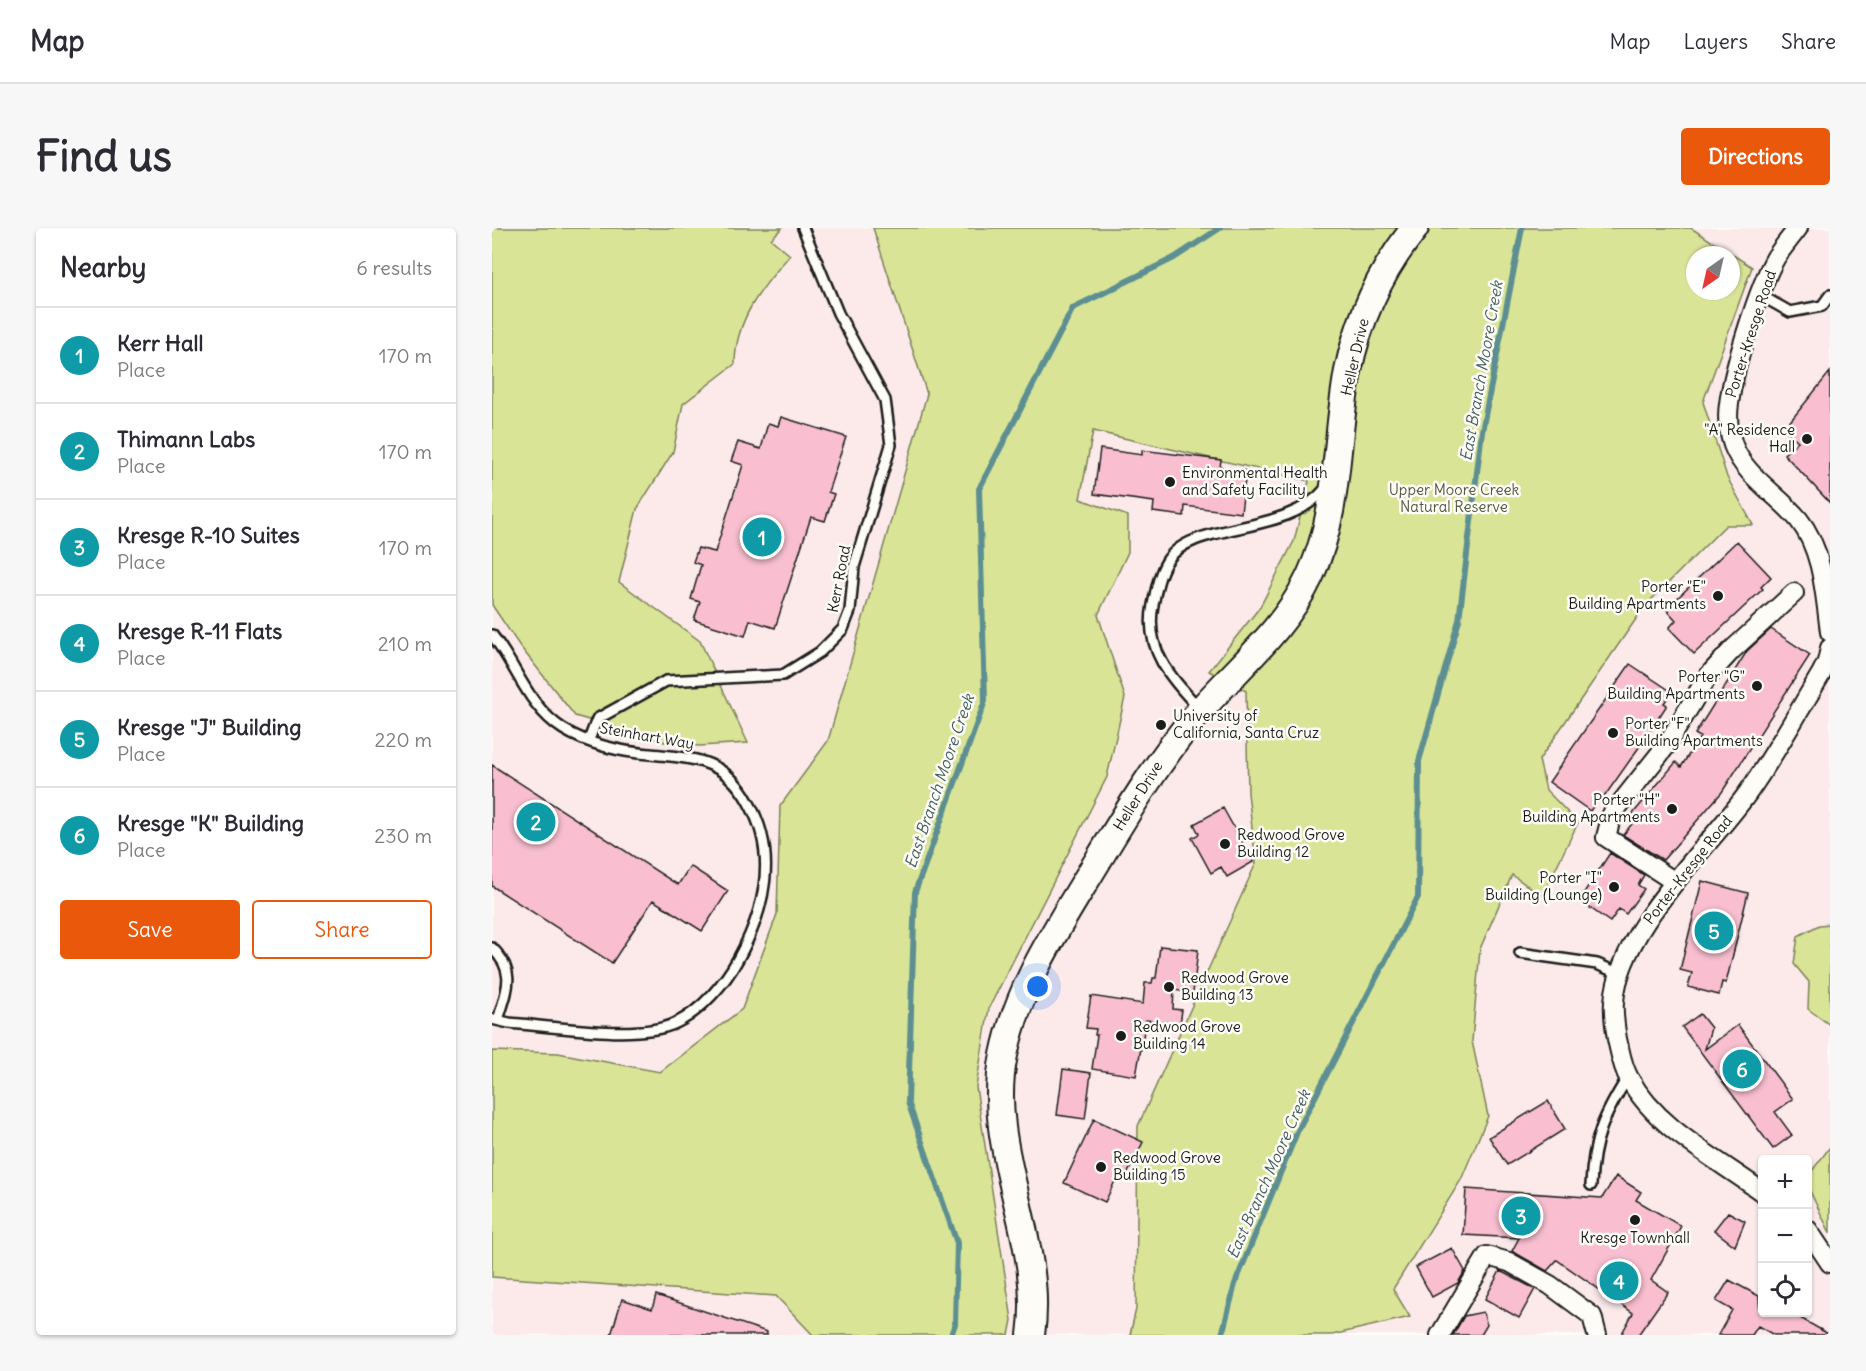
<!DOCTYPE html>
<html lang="en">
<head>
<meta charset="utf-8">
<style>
	body { margin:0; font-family:Delius,sans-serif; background:#f7f7f7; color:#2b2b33 }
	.controls { position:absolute; right:18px; bottom:18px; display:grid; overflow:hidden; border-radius:6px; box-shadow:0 2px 4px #0004 }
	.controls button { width:54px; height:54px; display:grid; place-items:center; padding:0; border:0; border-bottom:2px solid #e1e1e2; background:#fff; color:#2b2b33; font:30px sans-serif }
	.compass { position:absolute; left:1194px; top:18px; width:54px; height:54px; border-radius:50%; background:#fff; box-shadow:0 2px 4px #0004; rotate:214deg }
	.you { position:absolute; left:546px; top:759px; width:21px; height:21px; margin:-15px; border:4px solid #fff; border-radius:50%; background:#1a73e8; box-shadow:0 0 0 9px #1a73e833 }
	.badge { display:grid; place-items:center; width:39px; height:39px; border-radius:50%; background:#ea580c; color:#fff; font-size:20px; font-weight:700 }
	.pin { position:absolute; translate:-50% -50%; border:3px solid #fff; box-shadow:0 2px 6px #0006 }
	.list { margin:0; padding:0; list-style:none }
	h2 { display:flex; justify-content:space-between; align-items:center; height:78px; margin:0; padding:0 24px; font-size:26px }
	h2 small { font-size:20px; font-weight:400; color:#7c7c81 }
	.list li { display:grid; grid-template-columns:39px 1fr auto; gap:18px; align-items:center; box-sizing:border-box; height:96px; padding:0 24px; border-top:2px solid #e1e1e2 }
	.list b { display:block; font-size:22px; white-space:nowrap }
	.list p { margin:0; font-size:20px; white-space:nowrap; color:#7c7c81 }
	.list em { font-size:20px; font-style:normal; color:#7c7c81 }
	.actions { display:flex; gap:12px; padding:18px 24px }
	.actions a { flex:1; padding:14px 0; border:2px solid #ea580c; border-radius:6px; text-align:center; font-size:21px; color:#ea580c }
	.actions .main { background:#ea580c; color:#fff }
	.icon { flex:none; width:33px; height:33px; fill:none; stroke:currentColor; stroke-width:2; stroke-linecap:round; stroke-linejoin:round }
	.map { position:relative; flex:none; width:1338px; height:1107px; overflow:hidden; border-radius:6px }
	header { display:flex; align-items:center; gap:36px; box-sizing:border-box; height:84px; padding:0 30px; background:#fff; border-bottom:2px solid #e1e1e2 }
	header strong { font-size:28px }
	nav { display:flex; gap:33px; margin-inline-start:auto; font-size:21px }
	.intro { display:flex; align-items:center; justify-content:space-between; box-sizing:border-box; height:144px; padding:0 36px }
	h1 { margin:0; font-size:42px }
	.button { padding:15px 27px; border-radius:6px; background:#ea580c; color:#fff; font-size:21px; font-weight:700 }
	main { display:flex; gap:36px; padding:0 36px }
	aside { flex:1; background:#fff; border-radius:6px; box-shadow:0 2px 4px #0004 }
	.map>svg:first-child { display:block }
</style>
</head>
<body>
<header>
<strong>Map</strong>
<nav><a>Map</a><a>Layers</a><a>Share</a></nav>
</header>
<div class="intro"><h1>Find us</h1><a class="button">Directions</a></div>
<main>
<aside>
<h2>Nearby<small>6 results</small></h2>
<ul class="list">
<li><span class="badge" style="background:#0f9aa8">1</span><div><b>Kerr Hall</b><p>Place</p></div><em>170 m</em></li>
<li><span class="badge" style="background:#0f9aa8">2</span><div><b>Thimann Labs</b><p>Place</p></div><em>170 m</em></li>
<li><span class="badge" style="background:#0f9aa8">3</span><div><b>Kresge R-10 Suites</b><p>Place</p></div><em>170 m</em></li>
<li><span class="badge" style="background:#0f9aa8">4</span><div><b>Kresge R-11 Flats</b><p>Place</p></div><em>210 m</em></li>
<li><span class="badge" style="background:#0f9aa8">5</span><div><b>Kresge &quot;J&quot; Building</b><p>Place</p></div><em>220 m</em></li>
<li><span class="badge" style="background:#0f9aa8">6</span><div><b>Kresge &quot;K&quot; Building</b><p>Place</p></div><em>230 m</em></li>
</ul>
<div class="actions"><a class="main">Save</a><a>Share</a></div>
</aside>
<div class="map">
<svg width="1338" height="1107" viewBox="0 0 1338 1107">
	<rect width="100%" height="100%" fill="#fdfcf7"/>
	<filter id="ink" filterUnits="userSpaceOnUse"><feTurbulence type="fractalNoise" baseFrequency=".0167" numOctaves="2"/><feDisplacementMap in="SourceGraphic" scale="12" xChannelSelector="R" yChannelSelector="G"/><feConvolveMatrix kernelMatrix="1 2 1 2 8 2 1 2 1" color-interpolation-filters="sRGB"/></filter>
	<g filter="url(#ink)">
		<path fill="#fceaeb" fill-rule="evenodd" d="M0,0h1338v1107h-1338zM1203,27h36v36h-36zM1270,932h46v152h-46z"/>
		<path fill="#d9e497" stroke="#7a805a" stroke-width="1.5" fill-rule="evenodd" d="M0,0h290l-11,11 19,16c-28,32 -55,65 -55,109l-52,40 -10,48 -36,57 -18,73 81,59 48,102 -49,3 -31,-3 -93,-27 -56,-71 -27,-40z
			M381,0h818l61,39 -49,135 24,75 26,48h-27l-81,81 -106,154 7,30 32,33 -36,73 -30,-21 -32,74 -8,92 16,75 -27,64 -68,109 17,28 -78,18h-202l6,-26 2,-183 118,-263 -8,-70 -2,-102 -37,-20 51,-64 34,-66 15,-60 -216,-50 -13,68 48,17v36l-30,63 27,82 -18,80 -118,231 -13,79 36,233 -3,15h-196l-37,-39 -284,-19v-226l66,2 102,19 82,-63 35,-95 3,-108 48,-65 99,-347zM1203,27h36v36h-36z
			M1338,696v101l-22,-16 1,-27 -15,-18 4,-28 21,-11z
			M1338,919v86l-22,-46v-11z"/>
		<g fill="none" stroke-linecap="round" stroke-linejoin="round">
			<path stroke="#5d8f92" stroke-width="6" d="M459,1107l4,-11 2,-81 -49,-141 7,-210 70,-191 -6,-212 94,-181 101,-50 46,-30
				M730,1107l13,-51 62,-152 121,-235 1,-136 40,-141 23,-189 40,-203"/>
		</g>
		<path fill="#f9bfd0" stroke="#1c1c1c" stroke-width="1.5" d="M1338,144v131l-46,-49 14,-13 -14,-12z
			M289,189l65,20 -18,55 6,2 -9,27 -14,-4 -36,111 -25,-8 -5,16 -51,-16 6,-18 -9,-3 10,-34 -8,-3 5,-14 17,4 28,-87 -12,-4 7,-19 23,7 7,-26 10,3z
			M608,221l42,6v-5l79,10 -1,7 26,4 -5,42 -56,-7 -1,10 -31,-4 1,-10 -60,-8z
			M1245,313l34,36 -10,10 2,2 -69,65 -25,-26 7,-8 -10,-11z
			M1279,401l39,26 -88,137 -59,68 -40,-25 12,-15 -4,-4 45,-54 5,5 19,-30 -5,-3 52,-83z
			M1138,436l42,28 -8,11 3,2 -25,38 -40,57 -3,-2 -9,13 -41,-29z
			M0,537l186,120 12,-19 38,25 -26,40 -49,-31 -41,63 -120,-77z
			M731,580l30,54 -26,15 -6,-10 -10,6 -19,-35 7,-4 -5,-10z
			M1118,625l34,22 -6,10 6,4 -18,25 -7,-5 -9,13 -31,-22z
			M1210,653l46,12 -22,90 -4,-1 -3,13 -31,-8 4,-14 -12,-3z
			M668,718l38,4 -5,43 -19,-3 -1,19 9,1 -2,14 -34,-4 -10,56 -44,-7 5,-34h-2l1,-6 -10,-1 5,-32 52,8 2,-21h7l1,-5h3z
			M1208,786l11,14 -6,21 33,-24 55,74 -18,13 17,23 -19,14 -91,-122z
			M571,841l28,4 -6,46 -28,-4z
			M1056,873l17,28 -58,36 -18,-28z
			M602,891l49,23 -19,39 -7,-4 -12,25 -41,-19z
			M1124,948l25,16 -5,8 45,26 -30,54 17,12 -30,43h-17l12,-22 -76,-53 -10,11 -35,-20 7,-13 -56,-3 3,-46 136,9z
			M1236,984l17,9 -10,25 -21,-16z
			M960,1020l13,23 -7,12 -26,14 -16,-30z
			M1008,1043l35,18 -16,29 -34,-19z
			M1237,1052l30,16 1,16h30l40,23h-56l-16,-9 -6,9h-34l14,-25 -16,-9z
			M164,1067l111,37v3h-156l11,-36 30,10z
			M991,1084l4,13 -6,10h-28l11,-19z"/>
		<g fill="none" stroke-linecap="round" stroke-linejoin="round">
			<g stroke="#1c1c1c" stroke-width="14">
				<path id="lane" d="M1268,67l30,17 32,-6 8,-11
					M0,407c25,31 36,72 71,94 24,15 58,23 87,25 18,2 35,2 53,8 22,7 36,22 46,41 29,51 16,107 -11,156 -13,24 -37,52 -62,64 -36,18 -126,3 -167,0l-17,-4
					M708,481c-29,-30 -56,-60 -47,-104 3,-15 6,-31 14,-44 25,-41 120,-24 159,-73
					M97,512l8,-21 69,-38 117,-6 37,-23 23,-23 7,-18 4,-44 37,-122 -6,-45 -47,-87 -35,-85
					M0,720c25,24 15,42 6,72
					M1028,725l77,11 23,10
					M1099,957c2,-46 13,-70 37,-108"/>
			</g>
			<g stroke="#1c1c1c" stroke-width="22">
				<path id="street" d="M1306,0c-7,9 -15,19 -22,29 -17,29 -43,113 -47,147 -2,13 0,29 4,41 12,32 45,49 66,75 24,30 26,75 31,112
					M1183,654l-69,-45 6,-23 54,-68 42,-70 24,-26 62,-57
					M1270,964c-46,-34 -105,-63 -133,-114 -7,-12 -9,-27 -12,-39 -2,-12 -4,-25 -3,-37 5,-73 91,-150 133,-208 27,-38 50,-80 74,-120l6,-12 3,-14
					M1316,1002l22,33
					M948,1107l47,-79 22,6 41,23 42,31 5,19"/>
			</g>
			<g stroke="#1c1c1c" stroke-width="30">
				<path id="secondary" d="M539,1107c14,-95 -47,-186 -27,-280 14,-69 54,-128 90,-188 32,-53 63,-105 103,-153 38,-44 88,-84 113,-138 30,-64 25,-136 38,-205 11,-53 33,-101 67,-143"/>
			</g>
			<use href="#lane" stroke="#fdfcf7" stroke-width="9"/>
			<use href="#street" stroke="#fdfcf7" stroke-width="18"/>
			<use href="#secondary" stroke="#fdfcf7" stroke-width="26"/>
		</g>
	</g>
	<g fill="#1c1c1c" stroke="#fdfcf7" stroke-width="2">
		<circle cx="1315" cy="211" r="6"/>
		<circle cx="678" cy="254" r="6"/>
		<circle cx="1226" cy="368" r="6"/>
		<circle cx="1265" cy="458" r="6"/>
		<circle cx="669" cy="497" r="6"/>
		<circle cx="1121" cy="505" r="6"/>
		<circle cx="1180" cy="581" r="6"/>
		<circle cx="733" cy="616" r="6"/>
		<circle cx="1122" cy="659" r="6"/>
		<circle cx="677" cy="759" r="6"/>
		<circle cx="629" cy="808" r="6"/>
		<circle cx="609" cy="939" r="6"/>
		<circle cx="1143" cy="992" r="6"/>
	</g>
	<g text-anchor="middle" stroke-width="5" stroke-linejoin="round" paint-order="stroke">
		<g font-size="15" fill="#1c1c1c" stroke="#fdfcf7">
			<text transform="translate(1259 106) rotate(-72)" y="5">Porter-Kresge Road</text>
			<text transform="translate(863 129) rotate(-77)" y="5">Heller Drive</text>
			<text transform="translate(347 351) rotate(-79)" y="5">Kerr Road</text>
			<text transform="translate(155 508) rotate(10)" y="5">Steinhart Way</text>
			<text transform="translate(646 568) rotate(-58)" y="5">Heller Drive</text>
			<text transform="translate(1196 642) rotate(-52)" y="5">Porter-Kresge Road</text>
		</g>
		<g font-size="15" fill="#1c1c1c" stroke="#fdfcf7" text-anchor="start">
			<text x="1303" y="207" text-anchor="end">"A" Residence<tspan x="1303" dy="17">Hall</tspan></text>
			<text x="690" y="250">Environmental Health<tspan x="690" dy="17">and Safety Facility</tspan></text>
			<text x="1214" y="364" text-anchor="end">Porter "E"<tspan x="1214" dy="17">Building Apartments</tspan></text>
			<text x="1253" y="454" text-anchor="end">Porter "G"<tspan x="1253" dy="17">Building Apartments</tspan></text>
			<text x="681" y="493">University of<tspan x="681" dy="17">California, Santa Cruz</tspan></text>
			<text x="1133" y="501">Porter "F"<tspan x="1133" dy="17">Building Apartments</tspan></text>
			<text x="1168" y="577" text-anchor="end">Porter "H"<tspan x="1168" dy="17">Building Apartments</tspan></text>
			<text x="745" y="612">Redwood Grove<tspan x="745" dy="17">Building 12</tspan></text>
			<text x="1110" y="655" text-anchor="end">Porter "I"<tspan x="1110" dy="17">Building (Lounge)</tspan></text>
			<text x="689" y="755">Redwood Grove<tspan x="689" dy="17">Building 13</tspan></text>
			<text x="641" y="804">Redwood Grove<tspan x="641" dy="17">Building 14</tspan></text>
			<text x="621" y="935">Redwood Grove<tspan x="621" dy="17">Building 15</tspan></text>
			<text x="1143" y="1015" text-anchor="middle">Kresge Townhall</text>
		</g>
		<g font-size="15" fill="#555841" stroke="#fdfcf7">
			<text x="962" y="267">Upper Moore Creek<tspan x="962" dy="17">Natural Reserve</tspan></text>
		</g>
		<g font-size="16" font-style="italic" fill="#425f61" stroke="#fdfcf7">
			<text transform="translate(989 143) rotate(-80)" y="6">East Branch Moore Creek</text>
			<text transform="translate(447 553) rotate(-71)" y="6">East Branch Moore Creek</text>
			<text transform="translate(776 946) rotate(-66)" y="6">East Branch Moore Creek</text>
		</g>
	</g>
</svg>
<div class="controls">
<button>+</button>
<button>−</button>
<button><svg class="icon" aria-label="locate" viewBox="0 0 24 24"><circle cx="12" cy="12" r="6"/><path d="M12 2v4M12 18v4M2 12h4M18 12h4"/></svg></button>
</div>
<svg class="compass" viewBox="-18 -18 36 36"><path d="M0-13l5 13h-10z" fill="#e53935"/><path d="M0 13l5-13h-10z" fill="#7c7c81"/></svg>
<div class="you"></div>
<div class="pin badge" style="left:270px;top:309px;background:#0f9aa8">1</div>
<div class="pin badge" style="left:44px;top:594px;background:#0f9aa8">2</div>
<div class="pin badge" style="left:1029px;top:988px;background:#0f9aa8">3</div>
<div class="pin badge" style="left:1127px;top:1053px;background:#0f9aa8">4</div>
<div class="pin badge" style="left:1222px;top:703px;background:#0f9aa8">5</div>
<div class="pin badge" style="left:1250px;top:841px;background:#0f9aa8">6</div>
</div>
</main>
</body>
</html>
